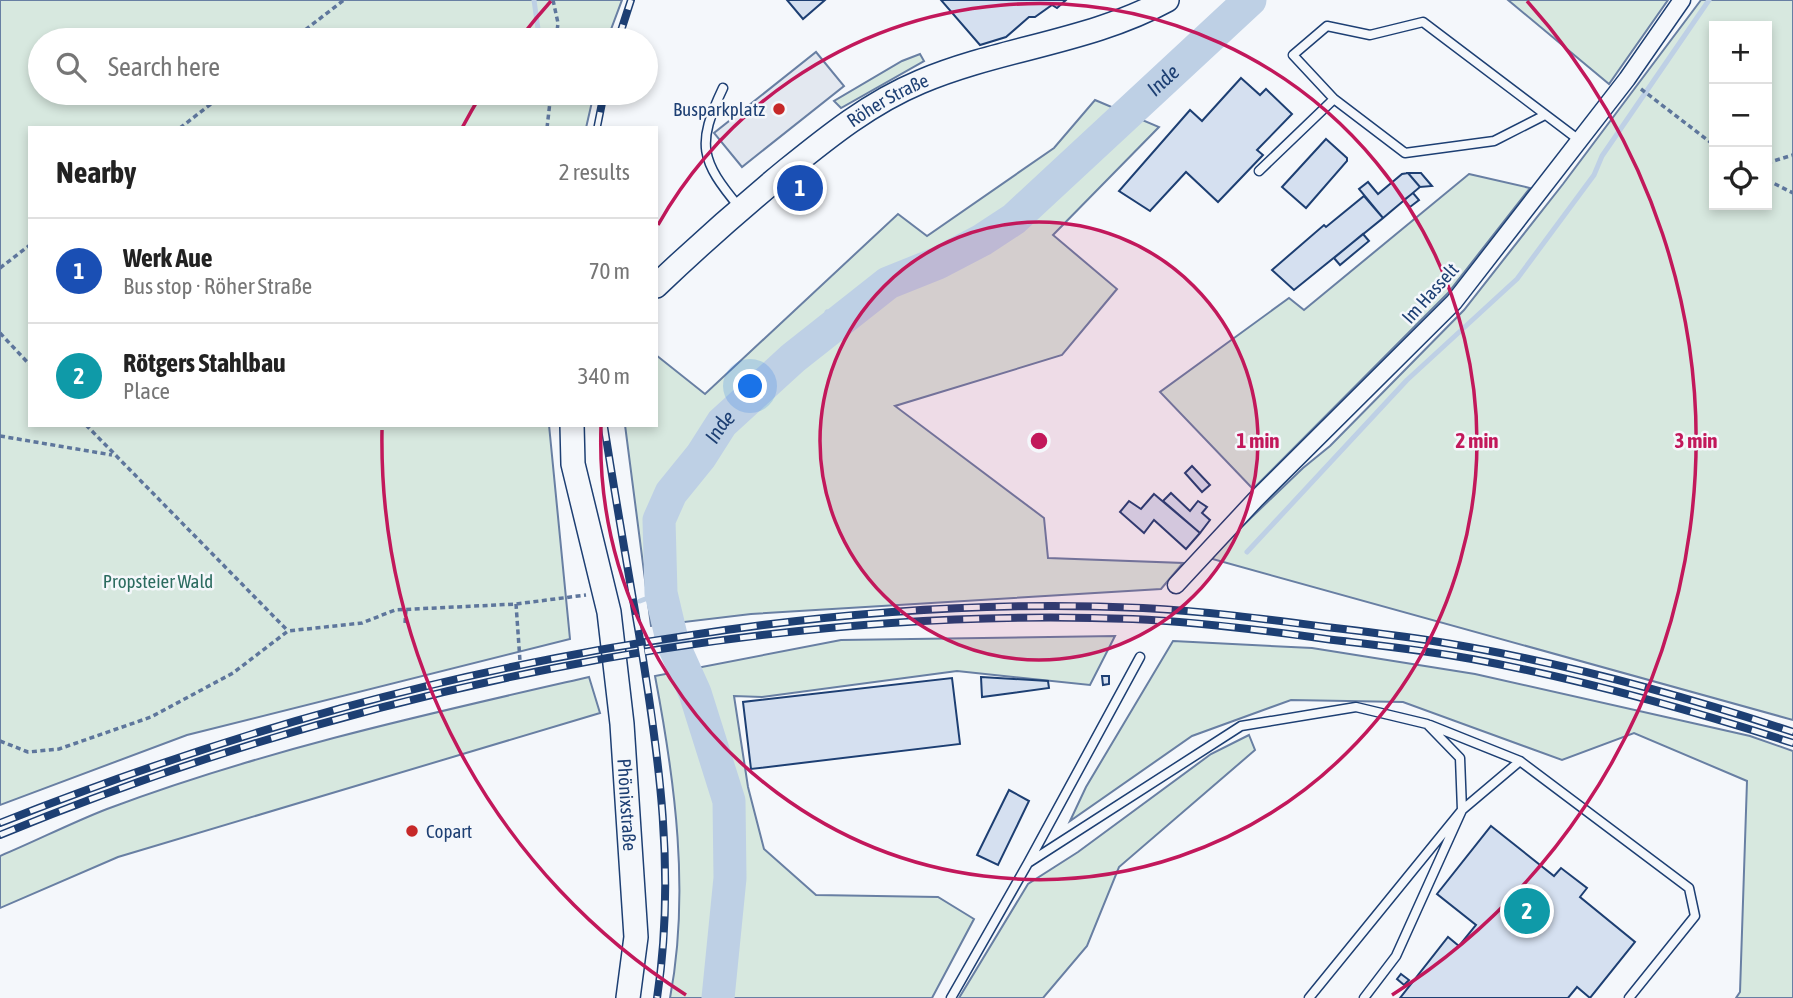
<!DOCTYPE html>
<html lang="en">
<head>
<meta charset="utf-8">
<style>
	body { margin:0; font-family:"Asap Condensed",sans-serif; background:#f2f2f2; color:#222 }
	.controls { position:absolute; right:21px; top:21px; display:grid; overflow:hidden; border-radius:0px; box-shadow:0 4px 10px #0003 }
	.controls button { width:63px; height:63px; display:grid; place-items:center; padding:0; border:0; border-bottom:2px solid #e0e0e0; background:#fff; color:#222; font:35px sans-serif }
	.you { position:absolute; left:751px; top:387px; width:24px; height:24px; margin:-18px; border:5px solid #fff; border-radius:50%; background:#1a73e8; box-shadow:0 0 0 10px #1a73e833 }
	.badge { display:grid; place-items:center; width:46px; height:46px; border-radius:50%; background:#1a73e8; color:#fff; font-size:23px; font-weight:700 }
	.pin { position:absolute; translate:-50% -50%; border:4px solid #fff; box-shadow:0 2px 7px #0006 }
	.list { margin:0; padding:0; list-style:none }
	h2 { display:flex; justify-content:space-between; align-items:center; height:91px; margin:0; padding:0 28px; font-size:30px }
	h2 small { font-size:23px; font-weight:400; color:#767676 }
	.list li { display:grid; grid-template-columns:46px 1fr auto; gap:21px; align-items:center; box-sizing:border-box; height:105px; padding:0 28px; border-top:2px solid #e0e0e0 }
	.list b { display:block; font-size:26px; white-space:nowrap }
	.list p { margin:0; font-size:23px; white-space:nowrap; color:#767676 }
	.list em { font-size:23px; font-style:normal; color:#767676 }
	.icon { flex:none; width:38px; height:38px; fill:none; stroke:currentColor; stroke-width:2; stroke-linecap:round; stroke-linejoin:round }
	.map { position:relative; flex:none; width:1793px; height:998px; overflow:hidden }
	.search { position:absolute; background:#fff; box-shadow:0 4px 10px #0003; left:28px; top:28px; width:630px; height:77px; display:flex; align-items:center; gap:18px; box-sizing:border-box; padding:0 24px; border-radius:38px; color:#767676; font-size:26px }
	.panel { position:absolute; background:#fff; box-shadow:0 4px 10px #0003; left:28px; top:126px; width:630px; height:301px; border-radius:0px }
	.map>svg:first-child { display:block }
</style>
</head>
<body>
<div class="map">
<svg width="1793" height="998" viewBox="0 0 1793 998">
	<rect width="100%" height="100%" fill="#f4f7fb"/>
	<path fill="#d7e8df" stroke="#687fa3" stroke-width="2" fill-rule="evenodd" d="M0,0h622l-15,40h-567v53h554l-8,35h-556v297h519l21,214 -383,96 -187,70z
		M1508,0h160l-59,84z
		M1701,0h92v720l-584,-162 94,-90 27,-22 134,-136 99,-126zM1714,26h53v179h-53z
		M920,54l4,7 -83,47 -7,-7 68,-40z
		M1095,100l64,27 -106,108 64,54 -55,66 -167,51 149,112 4,40 135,5 -22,26 -410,25 -100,12 -26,-201h31v-70l49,39 193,-180 29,22 127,-88z
		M1469,174l61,14 -82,105 -195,196 -93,-97 129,-94 15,12z
		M1115,636l-25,49 -133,-14 -195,26 -28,-1 14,91 16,62 52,46 122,2 36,22 -42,79h-262c20,-105 5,-217 -15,-322l186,-36z
		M1173,641l139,7 163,26 275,62 43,15v247h-57l4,-6 7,-211 -113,-48 -72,27 -159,-58 -112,-2 -99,36 -122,85 16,-34z
		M589,677l11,36 -482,144 -118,51v-52c36,-15 71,-33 107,-47 157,-59 320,-95 482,-132z
		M1249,735l6,15 -136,117 -32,79 -44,52h-84l69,-114 50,-32 133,-98z"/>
	<path fill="#e3e8f0" stroke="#687fa3" stroke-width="2" d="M816,52l28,34 -102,81 -28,-34z"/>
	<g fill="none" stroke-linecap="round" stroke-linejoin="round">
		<path stroke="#bed0e5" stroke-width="5" d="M534,0l4,29 7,11
			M827,312l11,11
			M1247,552l160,-172 110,-101 77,-104 8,-19 107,-156
			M640,601l21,-8"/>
		<path stroke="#bed0e5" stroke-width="33" id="s1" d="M718,998l12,-120 -1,-77 -34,-108 -22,-49 -12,-51 -2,-73 12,-27 30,-37 21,-33 71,-65 95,-75 50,-20 44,-23 32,-21 236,-219"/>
	</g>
	<path fill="#d5e0f0" stroke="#1d3f73" stroke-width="2" d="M787,0h38l-22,19z
		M941,0h125l-9,8 -5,-3 -17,12h-6l-23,20 -26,8z
		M1241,78l19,17 6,-6 26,25 -35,36 6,5 -45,47 -32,-30 -36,39 -31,-20 71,-81 12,11z
		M1326,139l21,19v3l-41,47 -24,-21z
		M1408,173l12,14 -37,31 -24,-29 9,-7 10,12 24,-20z
		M1408,173h13l11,13 -12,1z
		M1413,193l6,7 -9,7 -6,-7z
		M1364,196l19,22 -89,72 -22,-20 52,-45 2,2z
		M1363,234l6,7 -29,24 -6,-7z
		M1192,466l18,19 -8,7 -17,-19z
		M1171,493l19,18 8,-10 9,6 -5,6 8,7 -10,13 -37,-32z
		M1154,494l46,39 -14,16 -32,-29 -10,13 -24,-21 9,-11 12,8z
		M1102,676h7v8l-6,1z
		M981,677l67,4 1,7 -67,9z
		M952,678l8,66 -209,25 -8,-67z
		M1009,790l20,11 -31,64 -21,-10z
		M1491,826l63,50 7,-8 26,20 -7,9 55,45 -45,56 -13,-11 -9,11h-168l48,-61 11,9 17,-21 -39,-31z
		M1401,974l8,6 -5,5 -7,-6z"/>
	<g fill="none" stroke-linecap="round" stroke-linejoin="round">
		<g stroke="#1d3f73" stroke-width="11">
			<path id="lane" d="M723,88c-27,57 -23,72 17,120
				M1334,99l71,54 89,-12 51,-26
				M1259,171l75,-72 -41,-44 34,-29 43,9 53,-13 156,118
				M1430,725l90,36 169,127 6,28 -66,82
				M1028,863l213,-137 115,-19 71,17 33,34 2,52 -66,146 -32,42
				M951,998l77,-135 112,-206
				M1309,998l153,-188 58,-49"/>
		</g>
		<g stroke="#1d3f73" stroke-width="19">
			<path id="street" d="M1176,585l80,-86 198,-197 173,-223 55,-79"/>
		</g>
		<g stroke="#1d3f73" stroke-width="26">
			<g id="secondary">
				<path id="s2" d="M656,286c43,-41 86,-79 131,-116 42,-34 83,-67 133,-88 80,-34 170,-40 247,-82"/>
				<path id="s3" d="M572,425l1,39 36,148 13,112 14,213 -8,61"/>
			</g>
		</g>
		<path stroke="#5e769c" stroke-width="3.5" stroke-dasharray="5 3.5" stroke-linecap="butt" d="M553,0l5,23 -2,17
			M292,40l52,-40
			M1641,89l73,56
			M180,128l45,-35
			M547,128l4,-35
			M1767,163l26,-8
			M1767,180l26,13
			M0,268l30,-23
			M0,333l30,32
			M86,425l202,206
			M0,436l112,19
			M516,604l4,57
			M405,623l1,-13
			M0,741l28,11 31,-3 92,-32 82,-44 55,-42 74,-8 33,-13 121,-6 70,-9"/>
		<use href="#lane" stroke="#f4f7fb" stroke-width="8"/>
		<use href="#street" stroke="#f4f7fb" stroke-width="16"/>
		<use href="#secondary" stroke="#f4f7fb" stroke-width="23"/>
		<g stroke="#1d3f73" stroke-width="8">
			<path id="rail" d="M618,40l13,-40
				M597,128l7,-35
				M604,425c11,70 23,140 35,209 20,122 37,241 18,364
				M0,823c227,-90 450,-153 692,-188 149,-23 300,-34 451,-27 61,3 122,11 183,19 34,4 67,8 101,13 122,19 249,53 366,92
				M0,835c349,-144 755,-230 1133,-216 65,3 129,11 193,20 49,6 98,11 146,20 108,20 216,50 321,84"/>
		</g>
		<use href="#rail" stroke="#f4f7fb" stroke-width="5" stroke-dasharray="16" stroke-linecap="butt"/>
	</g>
	<circle cx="1039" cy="441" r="219" fill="#c2185b" fill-opacity=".12"/>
	<g fill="none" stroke="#c2185b" stroke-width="3.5">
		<circle cx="1039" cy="441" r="219"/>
		<path d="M658 225A438 438 0 1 1 601 426"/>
		<path d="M686 995A657 657 0 0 1 382 430M462 128A657 657 0 0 1 482 93M521 37A657 657 0 0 1 551 1M1527 1A657 657 0 0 1 1392 995"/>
	</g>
	<g fill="#c62828" stroke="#f4f7fb" stroke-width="2.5">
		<circle cx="779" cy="109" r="7"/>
		<circle cx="412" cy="831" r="7"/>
	</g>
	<g text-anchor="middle" stroke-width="5" stroke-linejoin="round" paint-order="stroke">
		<g font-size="19" fill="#1d3f73" stroke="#f4f7fb">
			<text dy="7" stroke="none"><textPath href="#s2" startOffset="298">Röher Straße</textPath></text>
			<text transform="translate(1430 293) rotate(-48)" y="7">Im Hasselt</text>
			<text dy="7" stroke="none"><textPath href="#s3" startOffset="385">Phönixstraße</textPath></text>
		</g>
		<g font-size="19" fill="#1d3f73" stroke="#f4f7fb" text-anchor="end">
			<text x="765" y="116">Busparkplatz</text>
			<text x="426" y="838" text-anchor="start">Copart</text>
		</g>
		<g font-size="19" fill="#2c6c60" stroke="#f4f7fb">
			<text x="158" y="588">Propsteier Wald</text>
		</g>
		<g font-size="21" font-style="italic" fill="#1d3f73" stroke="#f4f7fb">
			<text dy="7" stroke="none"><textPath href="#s1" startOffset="1169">Inde</textPath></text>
			<text dy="7" stroke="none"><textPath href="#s1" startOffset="602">Inde</textPath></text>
		</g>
	</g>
	<circle cx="1039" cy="441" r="10" fill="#c2185b" stroke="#f4f7fb" stroke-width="3.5"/>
	<g font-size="21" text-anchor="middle" font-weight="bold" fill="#c2185b" stroke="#f4f7fb" stroke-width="5" stroke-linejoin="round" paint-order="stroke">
		<text x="1258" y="448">1 min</text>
		<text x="1477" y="448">2 min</text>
		<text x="1696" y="448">3 min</text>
	</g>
</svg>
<div class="controls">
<button>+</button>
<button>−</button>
<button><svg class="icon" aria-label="locate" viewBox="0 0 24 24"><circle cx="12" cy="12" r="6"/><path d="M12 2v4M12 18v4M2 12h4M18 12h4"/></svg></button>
</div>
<div class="you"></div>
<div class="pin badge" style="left:800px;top:188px;background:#1a4fb4">1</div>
<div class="pin badge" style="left:1527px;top:911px;background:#0f9aa8">2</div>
<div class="search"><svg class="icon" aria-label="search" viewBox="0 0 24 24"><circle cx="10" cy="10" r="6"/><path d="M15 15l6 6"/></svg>Search here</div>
<section class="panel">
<h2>Nearby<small>2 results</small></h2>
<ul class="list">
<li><span class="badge" style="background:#1a4fb4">1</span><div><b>Werk Aue</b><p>Bus stop · Röher Straße</p></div><em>70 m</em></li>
<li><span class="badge" style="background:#0f9aa8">2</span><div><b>Rötgers Stahlbau</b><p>Place</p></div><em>340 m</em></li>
</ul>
</section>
</div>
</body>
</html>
